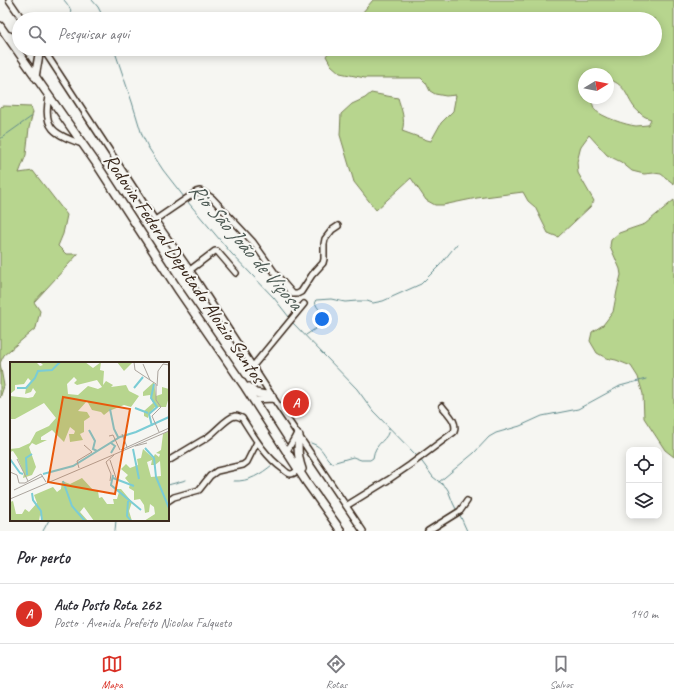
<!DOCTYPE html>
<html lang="pt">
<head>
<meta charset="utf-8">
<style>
	body { margin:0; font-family:Caveat,sans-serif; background:#f2f2f3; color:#2b2b33 }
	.controls { position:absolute; right:12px; bottom:12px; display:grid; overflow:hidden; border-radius:8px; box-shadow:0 2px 10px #0003 }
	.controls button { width:36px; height:36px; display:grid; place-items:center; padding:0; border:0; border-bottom:1px solid #e1e1e2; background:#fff; color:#2b2b33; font:20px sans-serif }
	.compass { position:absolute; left:578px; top:68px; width:36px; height:36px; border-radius:50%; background:#fff; box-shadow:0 2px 10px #0003; rotate:80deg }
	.you { position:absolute; left:322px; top:319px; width:14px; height:14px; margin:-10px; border:3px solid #fff; border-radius:50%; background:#1a73e8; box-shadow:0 0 0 6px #1a73e833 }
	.badge { display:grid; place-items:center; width:26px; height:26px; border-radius:50%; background:#d93025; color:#fff; font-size:13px; font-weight:700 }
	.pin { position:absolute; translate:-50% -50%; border:2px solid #fff; box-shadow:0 1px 4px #0006 }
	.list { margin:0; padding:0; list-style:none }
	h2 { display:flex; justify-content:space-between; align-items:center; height:52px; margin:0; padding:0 16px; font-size:17px }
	h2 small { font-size:13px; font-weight:400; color:#7c7c81 }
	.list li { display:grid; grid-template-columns:26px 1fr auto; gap:12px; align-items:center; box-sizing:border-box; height:60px; padding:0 16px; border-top:1px solid #e1e1e2 }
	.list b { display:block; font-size:15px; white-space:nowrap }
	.list p { margin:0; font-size:13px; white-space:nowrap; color:#7c7c81 }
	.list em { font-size:13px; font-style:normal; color:#7c7c81 }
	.icon { flex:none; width:22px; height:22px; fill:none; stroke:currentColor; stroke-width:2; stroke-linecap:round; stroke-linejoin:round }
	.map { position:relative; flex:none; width:674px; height:531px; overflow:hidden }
	.search { position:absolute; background:#fff; box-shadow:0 2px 10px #0003; left:12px; right:12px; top:12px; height:44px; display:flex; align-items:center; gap:10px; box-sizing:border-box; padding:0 14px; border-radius:22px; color:#7c7c81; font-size:15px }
	.sheet { height:112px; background:#fff }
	nav { display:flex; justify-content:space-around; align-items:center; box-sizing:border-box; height:56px; border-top:1px solid #e1e1e2; background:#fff; font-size:11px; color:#7c7c81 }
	nav a { display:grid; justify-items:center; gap:2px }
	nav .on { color:#d93025 }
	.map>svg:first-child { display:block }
</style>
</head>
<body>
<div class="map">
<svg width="674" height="531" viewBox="0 0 674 531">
	<rect width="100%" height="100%" fill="#f6f6f2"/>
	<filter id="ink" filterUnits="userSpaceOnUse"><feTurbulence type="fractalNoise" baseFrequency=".025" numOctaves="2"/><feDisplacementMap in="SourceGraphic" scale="8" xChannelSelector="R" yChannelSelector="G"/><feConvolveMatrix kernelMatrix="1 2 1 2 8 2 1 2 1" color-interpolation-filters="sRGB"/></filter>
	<g filter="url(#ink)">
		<path fill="#b7d58e" stroke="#798056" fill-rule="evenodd" d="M373,0h301v184l-13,-10 -7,-1 -10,1 -12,-3 -11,-9 -14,-7 -18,-20 -8,11 -4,16 1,11 16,28 -4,6 -32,30 -10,-4 -13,-26 -7,-6 -5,-9 -46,6 -34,7h-8l-9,-5 -15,-22 -35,32 -22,-28 -14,-47 1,-21 11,-10 13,-6 6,-5 27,5c3,10 8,22 4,33l25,9 4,1 10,-18 12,-12 3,-16 -10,1 -11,-2 -5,-3 -4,-8 -5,-5h-56l-25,-5 -9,-8 -5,-9 5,-7h324v-30h-298zM584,74h24v5c22,7 17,22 32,34 3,3 7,5 11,6l-3,6c-4,0 -8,1 -12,1 -10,-1 -34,-9 -41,-16 -2,-3 -3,-8 -3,-12h-8z
			M4,106l27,1 2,5 -4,16 -3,27 -7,18 14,-2 34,44 -4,19 -5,12 8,8h12l-44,48 6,9 -4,17 -32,27 -4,8 4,23 -4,12v-291z
			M674,200v257l-9,-7 -21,-32 -1,-24 -5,-17 -7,-11 -15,-6 -10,-2 -9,-5 -7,-12 2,-9 11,-7 10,-13 4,-21 4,-16 -1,-6 -10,-23 1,-6 8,-7 14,-5 12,-4z"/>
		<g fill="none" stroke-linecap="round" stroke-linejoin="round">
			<path stroke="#618b8c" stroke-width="1" d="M64,0c5,6 9,11 7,19
				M92,0l6,7 6,12
				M114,49l18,53 10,33 6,12 15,23 21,27
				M0,139l31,-22
				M187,201l44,52 43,45 15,19
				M292,322l65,67 16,22 45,46
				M306,335l12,-8 6,-6c1,-10 -8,-11 -9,-20l1,-1 15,-1 14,3 12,-1h10l6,2 10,-2 38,-17 19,-19 17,-21
				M311,443c13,4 12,13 21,20l21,-6 8,3h9l3,-2c2,-17 16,-17 16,-30
				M420,459l13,18 13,10 2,3 5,13 4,8
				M234,481c15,1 27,-7 38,-16
				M439,482l35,-29 15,-16 7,-4 24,-7 22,-10 36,-7 42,-23 26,-7
				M168,485l18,-5
				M459,513l8,18
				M43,531l6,-11
				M115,531l1,-11"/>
			<g stroke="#3b2a1e" stroke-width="8">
				<path id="minor" d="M9,0l13,19
					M43,49l112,171 35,50 84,129 89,132
					M49,97c-7,32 6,37 33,47
					M155,220l41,-28 4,-1 3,1 9,6 41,44 22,31 18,21h4l4,-2 11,-17 11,-12 1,-4v-15l1,-5 7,-9 6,-4
					M190,270l25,-19h2l19,22
					M253,366l51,-62
					M253,400l21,-1
					M287,451l7,-12 3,-6
					M168,461l35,-21c10,-4 22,-22 32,-24 3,0 4,1 7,2 12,19 23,38 41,51 2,2 5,5 8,5 3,0 5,-3 8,-5
					M168,501l6,-4 25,-7 11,-14 7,-5 26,-6 4,-3 10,-20
					M346,506l42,-26 22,-15 44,-33c4,-10 -6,-18 -12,-26
					M428,531l32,-20 7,-10"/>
			</g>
			<g stroke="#3b2a1e" stroke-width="10">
				<path id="highway" d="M0,26l96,137 83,128 66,96 62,96 34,48
					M7,35l12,5
					M35,77l5,-28
					M249,387l6,6 17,3
					M299,436c-2,12 -1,22 3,33"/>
			</g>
			<use href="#minor" stroke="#f6f6f2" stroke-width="5"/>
			<use href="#highway" stroke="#f6f6f2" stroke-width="7"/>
		</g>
	</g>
	<g text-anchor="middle" stroke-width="4" stroke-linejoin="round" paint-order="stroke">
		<g font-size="20" fill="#3b2a1e" stroke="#f6f6f2">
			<text transform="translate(185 268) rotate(56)" y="7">Rodovia Federal Deputado Aloízio Santos</text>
		</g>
		<g font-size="21" font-style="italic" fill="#4e5b55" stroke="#f6f6f2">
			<text transform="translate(246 246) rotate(49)" y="7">Rio São João de Viçosa</text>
		</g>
	</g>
	<g transform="translate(10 362)">
		<rect width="159" height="159" fill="#f6f6f2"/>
		<path d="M0,0h26l4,4 3,-1 -3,-3h45l8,6 8,-6 -1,8 4,1 -1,14 3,-4 7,4 -2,2 15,-2 3,6 10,5 -8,11 -7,-2 -15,6 -5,4 -3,-3 -9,-2 -5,-9 -9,10 9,1 3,5 -6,4v11l-4,2 3,6 -13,2 -1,-8h5l1,-3 -5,-4 -6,15 -12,-12 -11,7v3h6l-11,5 -4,-2 -3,4 7,20 -4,8 -9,3 1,-5 -7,-16 -4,-6 -3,1v-3l9,-1 11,-5 6,-11 13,-6 7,-8 -12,-15 -29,16h-5v-23l18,2 5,-1 3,-5 -3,-4 -2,4 -6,2 1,-6 5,-7 -3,-3 -4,6 -9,1v5l-5,4zM64,15l3,3 -3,3 3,2 20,-5 5,7 -4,2 -10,-3 -10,9 -10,-1 -1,-10zM107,0h15v1l-8,8zM144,20l2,14 6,-2v-7l7,2v8l-3,10h-11l-6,7 -1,4 -4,-2v-5l9,-8 -3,-8 -7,1v-4zM159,69v90h-25l11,-7 -1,-7 -4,-3 -1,8 -4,1 -1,-8 -4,-6 -6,1v-9l-5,-3 1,-4 -5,-6 3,-3 -7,-6 5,-5 4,4 8,-3 -1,-6 4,-1 2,-9 10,9 2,-4 4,3 1,-3 -4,-1 5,-3 2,-16zM142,98l-1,5h4l5,-4 1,15 -10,1 -4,-15zM72,116l11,12 5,1 1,7 3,-1 5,7h7l-1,-5h4l2,-7 -3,-3h5l11,13 -3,9 3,10h-38l-10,-14 -4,5 8,9h-45l-3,-6 -1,6h-29v-19l3,-1 3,13h6l3,-5 4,3 8,-9 -3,-8 19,-8 4,5 4,-3 1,-8 8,3z" fill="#b7d58e" fill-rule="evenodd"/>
		<path fill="none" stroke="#7bccd5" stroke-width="2" d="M7,26h9l9,-10 3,-7 14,-1 8,-8M124,26l9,-11M125,46l13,5M100,47l4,20 4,8M139,52l8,-7 -6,-9 3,-14M139,52l3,12M79,68l6,11 -2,8 4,2M135,86l9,10 2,19 13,31M123,87l6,30M101,91l4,-7 -4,-3M0,97l10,14 3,1M33,112l30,-8 47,-29 16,-5 33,-15M17,113l-1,-17 6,-4M103,113l-2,10 30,25M103,116l21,8M53,119l9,25 13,15M22,131l1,7 8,11 1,10M118,139l-1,15 4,5"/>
		<path fill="none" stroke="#aba49d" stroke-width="1" d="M124,0l1,8 21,14v16l5,7 -9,9 7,16M133,2l7,16M147,24l1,-15 5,-7 6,1M112,72l5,13M99,74l4,-1 7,15M125,84l12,-3M111,88l48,-22M7,97l11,22M100,98l6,18M69,106l-2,-7 15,-9 -8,-7M0,110l7,3 2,8h6l16,-9 5,8M100,119l1,-7 -5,-12 8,-7M4,128l29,-14M0,137l159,-68"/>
		<path fill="#e8590c" fill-opacity="0.15" stroke="#e8590c" stroke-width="2" d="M53,35l67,12 -15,85 -67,-12z"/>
		<rect width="159" height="159" fill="none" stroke="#3b2a1e" stroke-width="2"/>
	</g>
</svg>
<div class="controls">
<button><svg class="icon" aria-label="locate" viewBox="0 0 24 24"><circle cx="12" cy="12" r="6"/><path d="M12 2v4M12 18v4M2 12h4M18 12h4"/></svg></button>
<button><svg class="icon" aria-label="layers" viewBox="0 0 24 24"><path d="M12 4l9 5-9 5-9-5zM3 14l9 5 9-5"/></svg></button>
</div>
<svg class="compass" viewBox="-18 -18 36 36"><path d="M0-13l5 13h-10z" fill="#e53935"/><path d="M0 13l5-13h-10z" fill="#7c7c81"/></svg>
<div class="you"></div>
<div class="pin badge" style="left:296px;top:403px">A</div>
<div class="search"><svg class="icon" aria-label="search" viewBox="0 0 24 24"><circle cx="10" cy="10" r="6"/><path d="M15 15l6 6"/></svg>Pesquisar aqui</div>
</div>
<section class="sheet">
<h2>Por perto<small></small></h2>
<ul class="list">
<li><span class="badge">A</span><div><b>Auto Posto Rota 262</b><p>Posto · Avenida Prefeito Nicolau Falqueto</p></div><em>140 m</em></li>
</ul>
</section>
<nav>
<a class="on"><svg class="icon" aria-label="map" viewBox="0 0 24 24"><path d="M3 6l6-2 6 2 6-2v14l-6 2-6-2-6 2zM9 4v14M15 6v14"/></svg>Mapa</a>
<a><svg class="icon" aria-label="directions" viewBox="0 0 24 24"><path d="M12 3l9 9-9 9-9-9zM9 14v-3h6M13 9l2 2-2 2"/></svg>Rotas</a>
<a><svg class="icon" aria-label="saved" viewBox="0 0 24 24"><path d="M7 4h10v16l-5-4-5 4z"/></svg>Salvos</a>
</nav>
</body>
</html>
